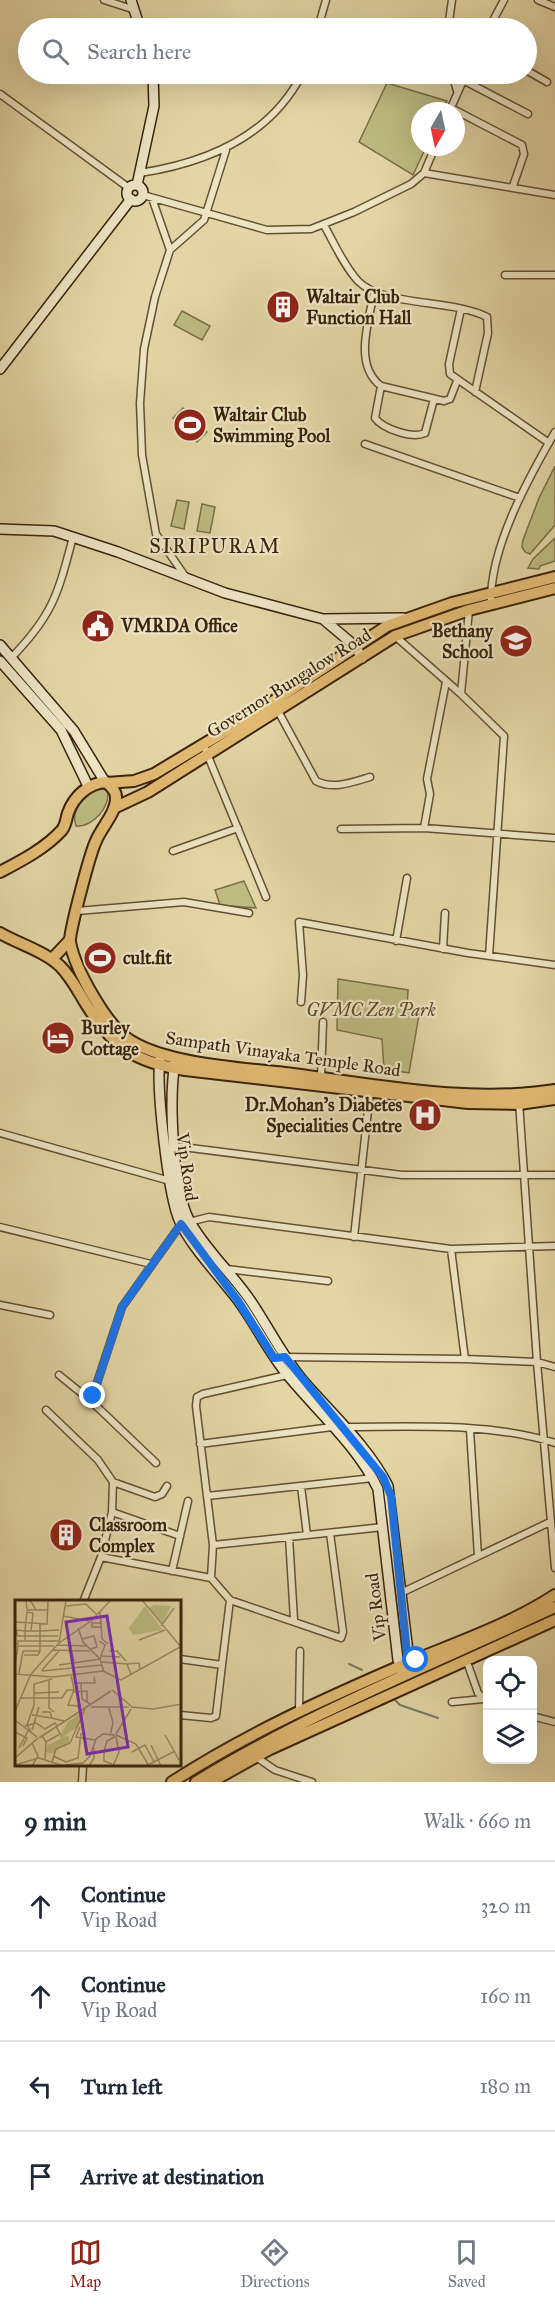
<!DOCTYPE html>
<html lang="en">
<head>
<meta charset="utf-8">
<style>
	body { margin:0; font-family:"IM FELL Great Primer",serif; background:#f2f2f3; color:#1f2937 }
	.controls { position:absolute; right:18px; bottom:18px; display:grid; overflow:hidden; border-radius:12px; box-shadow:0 6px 24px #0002 }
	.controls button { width:54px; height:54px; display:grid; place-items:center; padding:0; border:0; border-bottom:2px solid #e0e1e3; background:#fff; color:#1f2937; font:30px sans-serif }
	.compass { position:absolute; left:411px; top:102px; width:54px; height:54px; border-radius:50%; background:#fff; box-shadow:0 6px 24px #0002; rotate:189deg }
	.stop { position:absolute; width:18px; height:18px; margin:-14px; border:4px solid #1a73e8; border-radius:50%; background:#fff }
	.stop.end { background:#1a73e8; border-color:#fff; box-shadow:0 2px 6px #0008 }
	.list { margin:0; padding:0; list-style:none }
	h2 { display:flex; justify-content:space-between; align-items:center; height:78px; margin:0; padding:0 24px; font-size:26px }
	h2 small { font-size:20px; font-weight:400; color:#747a83 }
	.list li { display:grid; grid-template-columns:39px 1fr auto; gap:18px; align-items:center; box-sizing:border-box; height:90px; padding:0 24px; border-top:2px solid #e0e1e3 }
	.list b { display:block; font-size:22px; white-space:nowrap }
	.list p { margin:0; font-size:20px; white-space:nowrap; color:#747a83 }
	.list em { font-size:20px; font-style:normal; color:#747a83 }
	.icon { flex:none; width:33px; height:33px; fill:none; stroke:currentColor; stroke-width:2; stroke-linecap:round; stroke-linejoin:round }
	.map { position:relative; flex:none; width:555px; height:1782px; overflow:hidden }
	.search { position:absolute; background:#fff; box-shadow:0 6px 24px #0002; left:18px; right:18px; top:18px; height:66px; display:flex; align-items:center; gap:15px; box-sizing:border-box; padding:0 21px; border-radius:33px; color:#747a83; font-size:22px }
	.sheet { height:438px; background:#fff }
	nav { display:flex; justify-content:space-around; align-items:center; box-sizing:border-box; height:84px; border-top:2px solid #e0e1e3; background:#fff; font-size:16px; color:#747a83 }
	nav a { display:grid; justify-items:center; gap:3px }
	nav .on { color:#8f2418 }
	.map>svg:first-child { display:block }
</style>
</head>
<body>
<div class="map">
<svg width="555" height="1782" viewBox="0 0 555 1782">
	<rect width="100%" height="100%" fill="#e3d5a5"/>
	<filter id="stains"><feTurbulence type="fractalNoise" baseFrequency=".00333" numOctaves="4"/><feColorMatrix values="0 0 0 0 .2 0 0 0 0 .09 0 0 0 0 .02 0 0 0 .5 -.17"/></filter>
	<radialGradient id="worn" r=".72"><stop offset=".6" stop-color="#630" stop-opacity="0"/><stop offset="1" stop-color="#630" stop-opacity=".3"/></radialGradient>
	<path fill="#bcbb81" stroke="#7a6f46" stroke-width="1.5" d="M387,83l60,18 -5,10h-22v36h6l-13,28 -54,-33z
		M182,311l28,15 -8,14 -28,-15z
		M555,466v59l-25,29 -5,-2 -3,-5 1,-7 16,-42z
		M177,500l12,2 -5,27 -13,-3z
		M202,504l13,3 -5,26 -13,-2z
		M555,538v23l-15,5 -1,3 -11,-1 5,-9z
		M98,788l9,2c5,16 -15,38 -31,36 -6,-17 9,-31 22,-38z
		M244,881l12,27 -36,-3 -5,-15z
		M338,979l70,11 -1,20 12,5 -10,58 -25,-4 -2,-30 -45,-9z"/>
	<path fill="#96b9a3" stroke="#717d66" stroke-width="1.5" d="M183,408l24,24 -10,10 -24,-24z"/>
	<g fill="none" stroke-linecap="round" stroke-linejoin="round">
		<path stroke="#717d66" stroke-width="2" d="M349,1664l13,6
			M395,1700l5,5 38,13"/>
		<g stroke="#645031" stroke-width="9">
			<path id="street" d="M104,0l28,9
				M538,0l17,7
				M318,28l8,-28
				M448,28l4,-28
				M489,28l15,-28
				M526,70l21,12
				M452,74l5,17
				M463,80l65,34
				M0,94l129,94
				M451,108l71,37 2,9 -11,32
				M450,110l16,-36
				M140,173c65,-10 130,-36 162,-99
				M424,173l131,22
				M143,195l124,35 44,-1 43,-17 57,-28 13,-11 11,-26
				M152,198l18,52 -15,47 -11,52 -4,54 2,52 14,79 31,45
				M324,225c10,18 20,41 34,56 25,26 95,18 129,36l1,16 -13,59
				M170,250l34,-30 22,-70
				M505,275h50
				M374,292c-5,29 -21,73 7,94l63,15 6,-2 7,-18
				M461,309l-12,55 1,10 99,69
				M381,386l-6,32c8,11 38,21 50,15l9,-34
				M365,444l155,54
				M491,605c-2,-56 37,-126 64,-173
				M395,636l66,58 43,42 -15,220
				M11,658c42,-43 47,-64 62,-121
				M446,682l-19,97 3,15 -6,34 131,10
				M461,694l8,-84
				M278,711l38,70c17,9 37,1 54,-4
				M203,744l63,153
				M341,829l83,-1
				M173,851l65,-23
				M77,911l107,-9 65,11
				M396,941l11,-63
				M443,949l2,-36
				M301,1002l2,-27 -4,-53 169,31 87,12
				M321,1077l2,-55
				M519,1102l18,260 18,206
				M0,1133l170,48
				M175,1146l227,29h153
				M0,1227l151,37
				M354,1237l16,-145
				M451,1249l14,110
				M227,1269l101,12
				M0,1305l50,10
				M283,1357l182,2 72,3 18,5
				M59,1375l32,26
				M287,1375l-84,19 -6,3 -1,9 17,139 170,-18
				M46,1410l52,50 15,22 -1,30 -11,45 -18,45
				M344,1427c68,0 145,-5 211,16
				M470,1430l8,126
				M200,1444l132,-17
				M156,1463l-65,-62 31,-94 59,-83 28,-7 242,32 104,-3
				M113,1482l42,15 7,-3 5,-8
				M301,1486l6,49
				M207,1496l166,-18
				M112,1512l68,24
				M289,1537l5,83
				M101,1557l110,21 19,22 -8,65
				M172,1571l16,-70
				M211,1578l2,-33
				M401,1593l149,-71
				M230,1600l111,38 2,-6 -13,-99
				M180,1659l42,6 -6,51 -5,2 -31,-3
				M467,1662l11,31 10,9
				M452,1702l31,-3
				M299,1710l1,-59
				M532,1716l23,6
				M256,1757l19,13 37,12
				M82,1782l1,-16"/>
		</g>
		<g stroke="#39230a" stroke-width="12">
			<path id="secondary" d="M131,0l9,28
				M137,185l17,-79 -1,-32
				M127 193a8 8 0 1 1 16 0a8 8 0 1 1-16 0Z
				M0,369l131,-170
				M0,529l54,2 64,21 107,41 98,26 80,-1
				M323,619l32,27 7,12
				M0,645l74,86 31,51
				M0,661l61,69 27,56
				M160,1059c-4,27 8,138 20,163 12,26 39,53 57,77 19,25 32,55 53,79 29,35 68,69 88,111l20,171 4,11
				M175,1062c-6,36 -3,125 14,158 16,30 45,55 63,83 18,27 32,56 53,80 28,32 64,65 83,103l22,182"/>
		</g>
		<g stroke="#39230a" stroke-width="14">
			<path id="primary" d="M107,783l27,-2 20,-7 100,-60 133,-88 65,-23 103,-26
				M114,808l34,-16 247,-156 74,-26 86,-22
				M0,872c21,-11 46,-24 62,-42 4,-5 4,-11 6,-17 6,-17 21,-30 38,-31 4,4 10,8 10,15 1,15 -15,31 -20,44 -6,12 -27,92 -26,101 5,27 37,85 61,99 37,23 110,27 154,32 89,11 181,31 270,17
				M0,933c19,11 44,18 60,33 11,11 18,25 26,38 27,43 48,58 99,66l283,33 51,1 36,-5
				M52,959l18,-19
				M172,1782c74,-48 152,-83 233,-118 50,-21 104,-39 150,-69
				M196,1782c114,-70 238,-118 359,-175
				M211,1782l59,-33 285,-129"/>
		</g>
		<use href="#street" stroke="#ede4c4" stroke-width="6"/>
		<use href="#secondary" stroke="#ede4c4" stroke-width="9"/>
		<use href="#primary" stroke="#e2ba72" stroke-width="10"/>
	</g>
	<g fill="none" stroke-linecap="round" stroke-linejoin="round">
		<path stroke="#1a73e8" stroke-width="8" d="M93,1396l29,-89 59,-83 57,77 36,57 11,-1 98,120 8,19 17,167 8,-3"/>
	</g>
	<defs>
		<g id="building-disc" transform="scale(1.725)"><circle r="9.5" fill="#8f2418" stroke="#ede4c4"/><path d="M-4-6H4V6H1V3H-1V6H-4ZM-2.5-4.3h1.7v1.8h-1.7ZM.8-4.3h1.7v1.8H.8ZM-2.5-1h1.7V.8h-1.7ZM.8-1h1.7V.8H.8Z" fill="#fff"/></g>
		<g id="stadium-disc" transform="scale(1.725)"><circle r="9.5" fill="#8f2418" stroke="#ede4c4"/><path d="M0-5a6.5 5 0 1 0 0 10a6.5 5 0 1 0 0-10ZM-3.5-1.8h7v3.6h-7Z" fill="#fff"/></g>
		<g id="civic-disc" transform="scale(1.725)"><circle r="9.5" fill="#8f2418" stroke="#ede4c4"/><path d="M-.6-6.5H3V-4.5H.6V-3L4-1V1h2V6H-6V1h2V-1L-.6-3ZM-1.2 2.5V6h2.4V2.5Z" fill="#fff"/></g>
		<g id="school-disc" transform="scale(1.725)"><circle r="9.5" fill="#8f2418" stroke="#ede4c4"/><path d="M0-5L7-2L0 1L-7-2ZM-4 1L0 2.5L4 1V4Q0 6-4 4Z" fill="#fff"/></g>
		<g id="hotel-disc" transform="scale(1.725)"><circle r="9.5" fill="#8f2418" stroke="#ede4c4"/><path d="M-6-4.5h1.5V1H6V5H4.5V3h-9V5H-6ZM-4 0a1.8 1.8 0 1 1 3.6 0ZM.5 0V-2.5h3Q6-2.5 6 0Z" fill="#fff"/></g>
		<g id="hospital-disc" transform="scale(1.725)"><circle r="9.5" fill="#8f2418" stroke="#ede4c4"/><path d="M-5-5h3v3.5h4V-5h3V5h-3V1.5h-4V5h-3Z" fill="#fff"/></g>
	</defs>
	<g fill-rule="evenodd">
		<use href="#building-disc" x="283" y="307"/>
		<use href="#stadium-disc" x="190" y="425"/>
		<use href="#civic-disc" x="98" y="626"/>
		<use href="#school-disc" x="516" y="641"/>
		<use href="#stadium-disc" x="100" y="958"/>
		<use href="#hotel-disc" x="58" y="1038"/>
		<use href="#hospital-disc" x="425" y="1115"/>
		<use href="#building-disc" x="66" y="1535"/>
	</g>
	<g text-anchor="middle" stroke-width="4.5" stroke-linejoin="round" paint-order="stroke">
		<g font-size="18" font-weight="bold" fill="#39230a" stroke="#ede4c4" text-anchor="start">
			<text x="306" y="303">Waltair Club<tspan x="306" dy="21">Function Hall</tspan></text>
			<text x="213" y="421">Waltair Club<tspan x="213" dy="21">Swimming Pool</tspan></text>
			<text x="121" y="632">VMRDA Office</text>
			<text x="493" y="637" text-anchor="end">Bethany<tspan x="493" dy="21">School</tspan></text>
			<text x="123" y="964">cult.fit</text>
			<text x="81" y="1034">Burley<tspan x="81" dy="21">Cottage</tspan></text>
			<text x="402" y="1111" text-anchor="end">Dr.Mohan's Diabetes<tspan x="402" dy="21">Specialities Centre</tspan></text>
			<text x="89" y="1531">Classroom<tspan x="89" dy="21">Complex</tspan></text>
		</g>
		<g font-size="18" fill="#39230a" stroke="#ede4c4">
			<text transform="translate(289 683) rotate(-32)" y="6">Governor Bungalow Road</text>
			<text transform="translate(283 1054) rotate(8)" y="6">Sampath Vinayaka Temple Road</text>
			<text transform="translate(187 1167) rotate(82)" y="6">Vip Road</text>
			<text transform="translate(376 1607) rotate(-97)" y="6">Vip Road</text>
		</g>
		<g font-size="18" font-style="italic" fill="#5a4928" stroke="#ede4c4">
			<text x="371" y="1016">GVMC Zen Park</text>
		</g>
		<g font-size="20" letter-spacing="1.5" fill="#39230a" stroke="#ede4c4">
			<text x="215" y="553">SIRIPURAM</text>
		</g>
	</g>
	<g transform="translate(15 1600)">
		<rect width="166" height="166" fill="#e3d5a5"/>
		<path d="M139,5l17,1 -9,18 -13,-16zM130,6l18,24 -30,5 -4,-7zM67,112l-3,14 -17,11 7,-1v6l-16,11 -8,-1 3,-7 14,-7 -3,-1 9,-15z" fill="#bcbb81"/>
		<path fill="none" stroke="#9f8e67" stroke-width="1.5" d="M11,0l1,10h9M15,0l6,10h12M127,0l39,47M51,6l20,-2 10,10M85,11l2,28 6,5M48,16l26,5M0,22l32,2 1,-24M87,23h-10v4h10M25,24v22h14M146,26l13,-18 -3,4M63,28l5,14 17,17 4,13M16,31l2,-18 -6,-1 -2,19h15l19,-1M2,36v-6l8,1v10h34M2,36h41M53,36l6,25M67,39l12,-3 3,11 -6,2M124,40l26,-10M44,43l7,-43M42,45l29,1M38,50l37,1M8,51h17v-5h-22v-5h6M94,51h8l9,10M9,55h14l2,-4M87,56l18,1M87,62l25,2M0,65l3,-19M44,65l41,-6 5,-14 -6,-4M27,70l17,-19M27,71l60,-6M4,73l4,-22M0,74l38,3 50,-6 18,9 61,-34M116,74l-4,-10 12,-1 1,7M34,80v28l5,4M59,83h21l-1,-6M66,83l1,16 8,5M59,90l-6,15 10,1 2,5M97,90l19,16M59,92l13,-1v11M20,93l24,-1M6,98h41l5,-8h7l-3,-16M76,107h38M116,107l22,2 29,-5M94,108l4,15 -3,13M0,111l16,-37 28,-31 32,-22 20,-21M27,112h8l2,6 12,3M17,115l20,3M0,120l22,17M10,126l11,-3 9,6 10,-6 2,3M65,127l-4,10 19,3M17,130l7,-23M0,132l12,6 -4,8M16,132l-4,-7 7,-20v-21l18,-5M101,134l15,-25M101,135l20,9 13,22M150,135l14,25M27,136l4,6 14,-8 -4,-8M24,138l72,-47M17,143l6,13 -6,10M136,145l10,21M4,148l9,-17M117,152l13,-7 9,17M38,156l13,6 12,-4 3,-25M0,158l23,-20M30,160l1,-18M37,162l4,-13 14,-6 15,-34M97,164l-8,-3v-10l3,-10 9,-5M0,165l24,-7 25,8M50,165l18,-2 7,-7 6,-17 7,-5 12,1M74,166l5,-8v-10M98,166l6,-14 -3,-15M131,166l29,-15"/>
		<path fill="#7b2cbf" fill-opacity="0.15" stroke="#7b2cbf" stroke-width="3" d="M92,16l21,131 -41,7 -21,-132z"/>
		<rect width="166" height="166" fill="none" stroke="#39230a" stroke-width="3"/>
	</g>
	<rect width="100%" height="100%" filter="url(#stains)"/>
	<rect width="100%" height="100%" fill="url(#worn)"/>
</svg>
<div class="controls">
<button><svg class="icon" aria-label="locate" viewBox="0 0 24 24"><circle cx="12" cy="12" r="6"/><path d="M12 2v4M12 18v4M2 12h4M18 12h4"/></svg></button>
<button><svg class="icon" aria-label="layers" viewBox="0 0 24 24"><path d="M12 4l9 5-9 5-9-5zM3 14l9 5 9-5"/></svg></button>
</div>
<svg class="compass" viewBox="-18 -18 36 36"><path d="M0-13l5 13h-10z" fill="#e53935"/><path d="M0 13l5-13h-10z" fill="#747a83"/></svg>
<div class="stop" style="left:416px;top:1660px"></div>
<div class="stop end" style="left:93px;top:1396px"></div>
<div class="search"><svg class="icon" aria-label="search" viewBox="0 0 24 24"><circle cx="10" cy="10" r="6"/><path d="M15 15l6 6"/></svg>Search here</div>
</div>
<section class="sheet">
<h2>9 min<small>Walk · 660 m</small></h2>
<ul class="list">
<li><svg class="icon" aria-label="ahead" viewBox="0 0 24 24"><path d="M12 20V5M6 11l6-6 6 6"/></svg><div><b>Continue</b><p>Vip Road</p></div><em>320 m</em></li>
<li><svg class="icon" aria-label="ahead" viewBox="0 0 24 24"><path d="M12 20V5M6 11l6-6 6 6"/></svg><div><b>Continue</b><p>Vip Road</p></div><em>160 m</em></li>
<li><svg class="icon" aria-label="left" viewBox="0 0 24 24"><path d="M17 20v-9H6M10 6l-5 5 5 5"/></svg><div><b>Turn left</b></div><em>180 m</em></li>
<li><svg class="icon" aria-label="arrive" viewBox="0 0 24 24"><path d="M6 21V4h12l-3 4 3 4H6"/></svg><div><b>Arrive at destination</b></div></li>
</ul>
</section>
<nav>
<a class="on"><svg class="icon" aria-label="map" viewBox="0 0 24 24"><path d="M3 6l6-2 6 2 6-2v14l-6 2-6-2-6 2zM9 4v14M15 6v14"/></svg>Map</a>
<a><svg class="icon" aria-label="directions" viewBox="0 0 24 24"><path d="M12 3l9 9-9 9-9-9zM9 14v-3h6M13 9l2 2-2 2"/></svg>Directions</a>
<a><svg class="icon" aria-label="saved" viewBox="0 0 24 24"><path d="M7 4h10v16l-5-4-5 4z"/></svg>Saved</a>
</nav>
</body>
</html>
